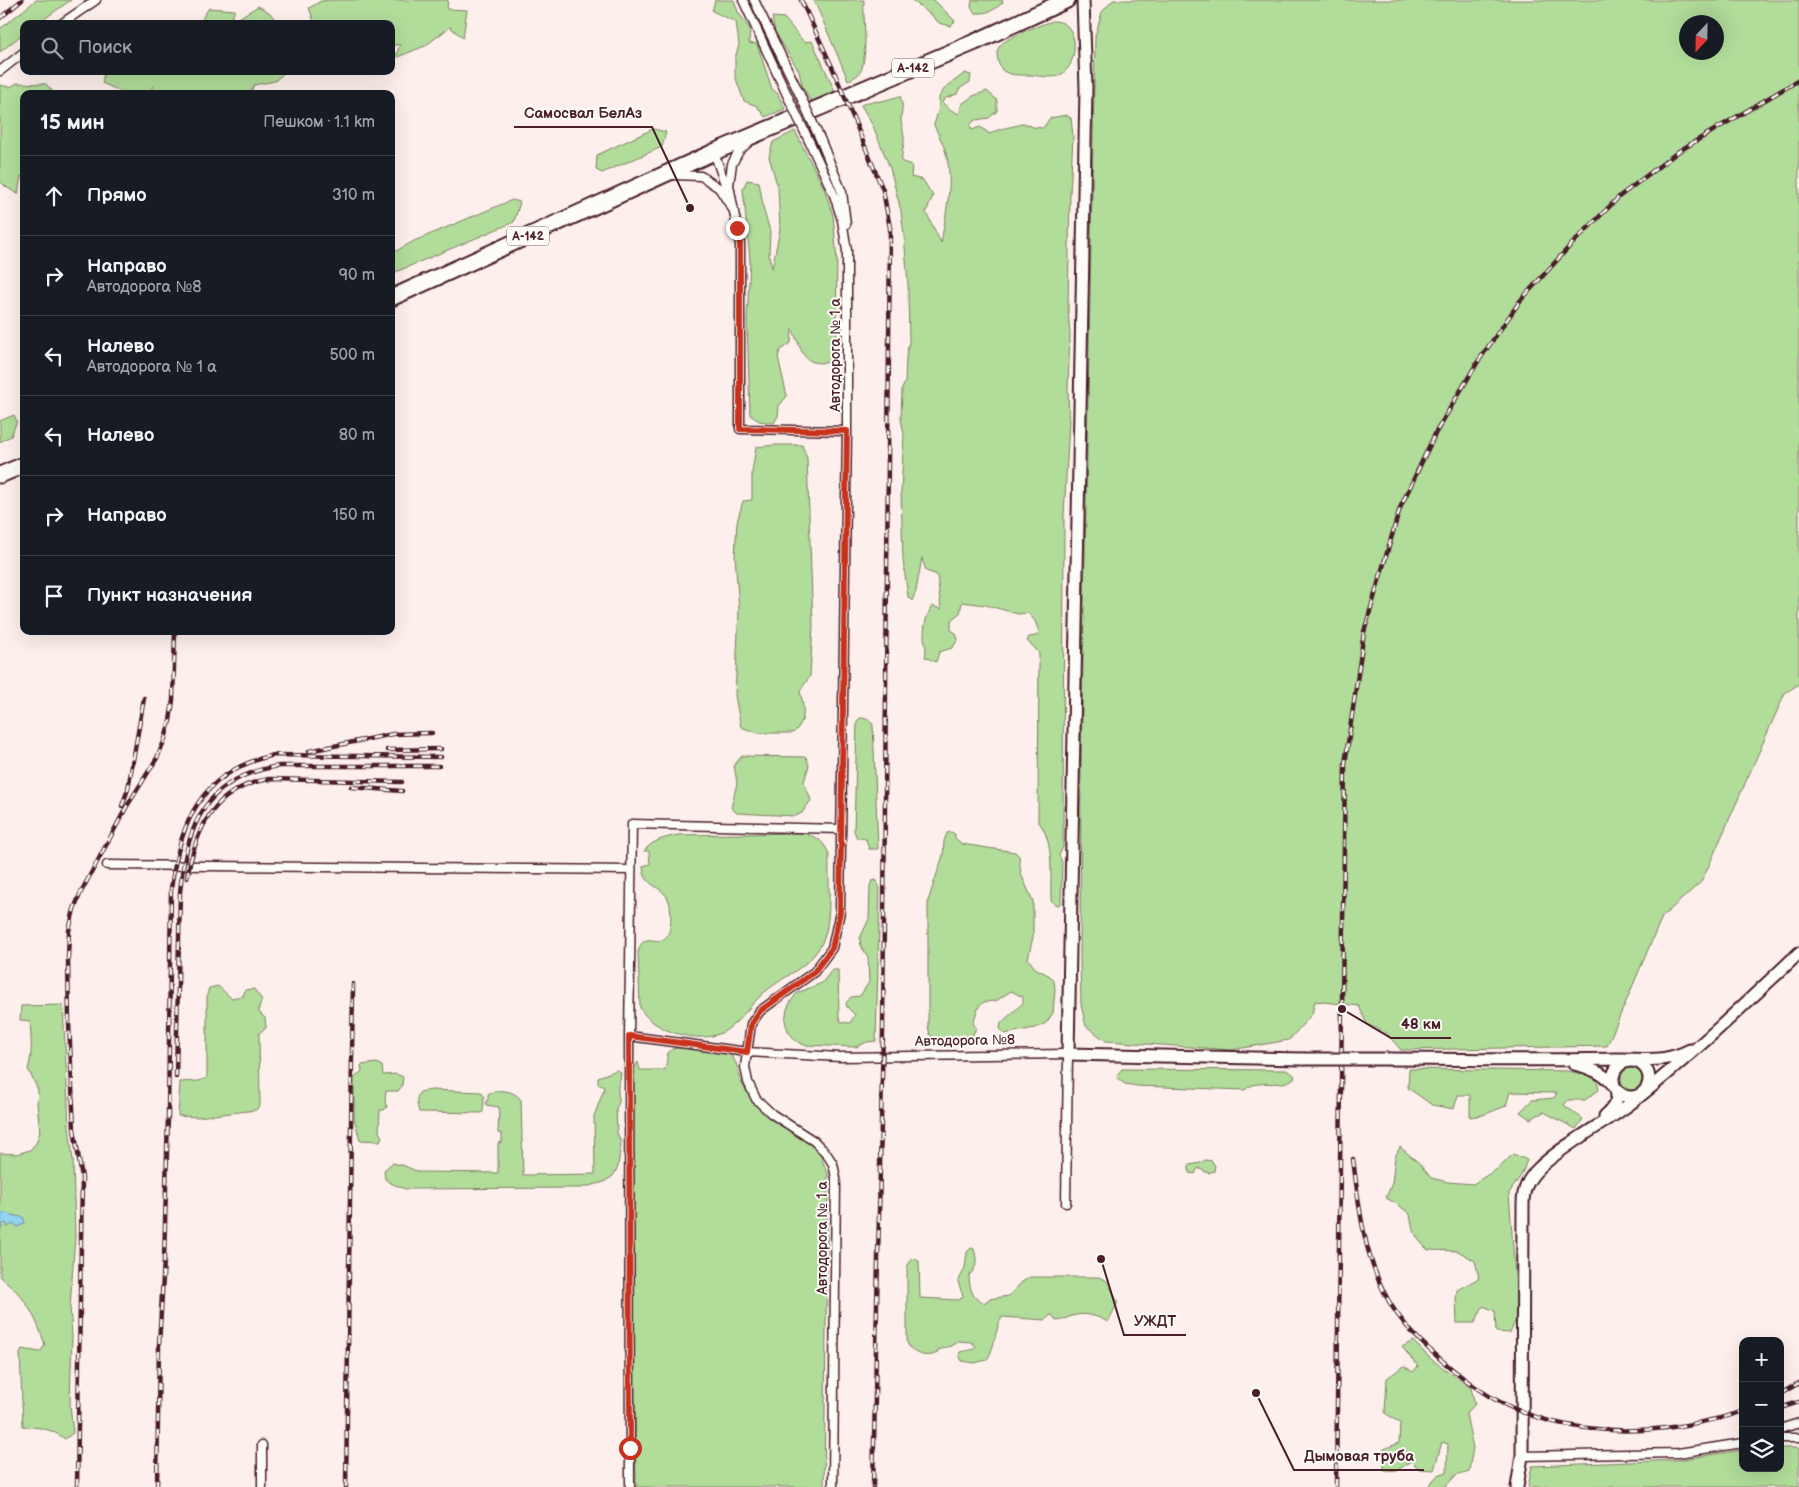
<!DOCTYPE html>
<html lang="ru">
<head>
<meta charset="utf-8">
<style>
	body { margin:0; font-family:"Balsamiq Sans",sans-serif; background:#242831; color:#f1f3f6 }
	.controls { position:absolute; right:15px; bottom:15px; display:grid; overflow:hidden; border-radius:10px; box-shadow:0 5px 20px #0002 }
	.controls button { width:45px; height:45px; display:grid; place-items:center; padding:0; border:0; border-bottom:1px solid #363941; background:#171b24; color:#f1f3f6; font:25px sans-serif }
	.compass { position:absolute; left:1679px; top:15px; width:45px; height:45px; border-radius:50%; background:#171b24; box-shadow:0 5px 20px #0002; rotate:202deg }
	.stop { position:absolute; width:15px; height:15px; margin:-11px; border:4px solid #c8321e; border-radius:50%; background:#fff }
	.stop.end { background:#c8321e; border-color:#fff; box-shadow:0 1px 5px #0008 }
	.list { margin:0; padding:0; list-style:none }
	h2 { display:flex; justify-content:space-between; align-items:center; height:65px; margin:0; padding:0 20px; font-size:21px }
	h2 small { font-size:16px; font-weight:400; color:#9ea1a6 }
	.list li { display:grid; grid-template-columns:32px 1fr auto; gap:15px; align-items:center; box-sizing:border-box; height:80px; padding:0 20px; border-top:1px solid #363941 }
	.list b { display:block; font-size:19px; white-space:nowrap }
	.list p { margin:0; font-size:16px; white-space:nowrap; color:#9ea1a6 }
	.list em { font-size:16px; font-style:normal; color:#9ea1a6 }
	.icon { flex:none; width:28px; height:28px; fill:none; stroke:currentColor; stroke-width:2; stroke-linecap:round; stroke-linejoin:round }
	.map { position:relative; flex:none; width:1799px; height:1487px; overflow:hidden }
	.search { position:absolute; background:#171b24; box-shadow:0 5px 20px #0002; left:20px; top:20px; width:375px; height:55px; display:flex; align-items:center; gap:12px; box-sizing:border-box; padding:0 18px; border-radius:10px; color:#9ea1a6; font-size:19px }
	.panel { position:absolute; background:#171b24; box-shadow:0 5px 20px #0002; left:20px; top:90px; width:375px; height:545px; border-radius:10px }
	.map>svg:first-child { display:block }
</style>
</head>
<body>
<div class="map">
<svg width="1799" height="1487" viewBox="0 0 1799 1487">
	<rect width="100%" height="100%" fill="#fdf0ec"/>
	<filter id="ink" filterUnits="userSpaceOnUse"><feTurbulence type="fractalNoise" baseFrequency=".02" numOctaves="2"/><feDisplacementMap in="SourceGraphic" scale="10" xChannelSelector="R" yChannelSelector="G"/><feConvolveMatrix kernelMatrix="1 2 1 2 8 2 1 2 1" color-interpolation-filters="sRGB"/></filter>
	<g filter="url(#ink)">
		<path fill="#b1dc9a" stroke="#7e7e62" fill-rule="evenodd" d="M36,0h35l-34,24h-13v9l-24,19v-23z
			M332,0h116l-1,9 20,1 -4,28 -13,-11 -25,19 -30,12 5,-13h-9v-21h-76l-6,-16 12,-7z
			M715,0h19l4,12 12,17 -1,14 8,1 15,45 6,5 7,15 -20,8 -8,-11 -13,-5 -9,-25v-18l4,-13 -3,-23 -24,-11z
			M814,0h50c-1,21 4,47 -2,68 -2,7 -8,10 -14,12z
			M912,0h22l21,21 -5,5 -11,-3 -8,-8z
			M972,0h30l1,2c-8,9 -17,12 -28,11l-4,-6z
			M1113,0h686v684l-14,9 -83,188 -40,36 -55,129 -206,4 -15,-17 -19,-9 -8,-18 -44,-5 -3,13 -23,26 -58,10 -125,-9 -20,-15 -5,-21 -1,-46 1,-197 14,-726 7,-24zM1686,22h30v30h-30z
			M258,6l12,7 8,11h-49z
			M209,8l26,2 -6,14h-27l1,-7z
			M772,17l12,1 20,24 8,-1 22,48 -3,10 -14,5 -7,-4 -8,-15 -3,-14 -24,-39z
			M1053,21c5,0 10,1 14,5 13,12 8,44 -9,50 -7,2 -19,0 -27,-1 -10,0 -21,1 -29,-5 -4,-6 -7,-17 -3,-23 5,-9 43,-23 54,-26z
			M104,71h182l-11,10 -21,4 -4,9h-97v-8l-7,8h-20l-24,-11z
			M965,73l6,2 -1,7 -11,7 -2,5 -11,4 -4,4 7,7 10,5 3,-10 11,-8 14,-5 10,9v11l-8,7 -14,2 -5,5 2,5 8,-3 10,7c10,-7 22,-6 34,-11l9,4 10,1 7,-10 16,-3 5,3 2,18 -3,58 -2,116 2,24 -2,54 1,34 -5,93 -1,332 -4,8 3,7 -1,40 -2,3 -5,-1 -3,-4c-1,-26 4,-58 -13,-79l1,-167 -4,-6 -8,-7 2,-4 7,-1 3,-4 -4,-11 -7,-8 -10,1 -32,-9 -24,-3 -2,11 -9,7v10l5,3 2,7 -6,8 -13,4 -3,10 -11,-5c2,-7 0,-12 -1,-20 0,-12 2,-21 8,-31l9,3 -4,-34 -11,-4 -4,-13 -6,33 -4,10 -4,-4 -5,-37 -2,-68 3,-58 -3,-15 1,-30 3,-7 1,-25 3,-15 -1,-58 -4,-49 -3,-24 -11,-43 -17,-42 -12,-21 7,-3 14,-1 18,-5c4,13 2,10 1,23 0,7 4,15 3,24 -1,7 -3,12 -2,19l10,3 -1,12 12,3 10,16 -7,16 15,31c5,-31 14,-66 3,-96 -3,-8 -7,-15 -10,-22l5,-17v-11l6,-9z
			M17,83l29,1 9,10h-31v86l-3,-4 -3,18 -12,-7 -6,-6v-96l10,2z
			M653,129l13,3 -4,15 -60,26 -6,-3 1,-15z
			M795,131l29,57 9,27 4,46 -1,65 2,27 -5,9c-33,5 -29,-10 -41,-33l-1,14 -11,8 -2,6 9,39 -8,10 -1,10 -4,7 -15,-2 -9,-6 -3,-95 3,-60 -7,-71 4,-9 12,2 5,29 6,20 -1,24 3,14 8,-40 -2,-41 -9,-31 4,-15z
			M512,200l8,2 -6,20 -123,52v-20l23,-13z
			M14,415l3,6 -6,15 -11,6v-21z
			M775,445h27l5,13 6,167 -3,51 -10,15c4,17 7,30 -7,42h-35l-17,-6 -6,-31 4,-86 -4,-54 2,-34 6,-21 9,-1v-28l4,-25z
			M860,718c6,0 10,2 13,7l5,124h-9l-3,-10 -9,-1 -3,-7 3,-110z
			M742,756l64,1 3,8 -5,17 7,18 -9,13 -7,3 -58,-3 -6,-5 6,-25 -3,-18z
			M951,832l4,2v4l7,6 53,8 4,4 2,18 12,27v36l-5,22 7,9 15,8 4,5 1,8 -2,24 -7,10 -11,5 -31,6 -4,-5 1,-6 22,-20v-6l-12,-6 -15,10 -12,1 -5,4 -6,17 3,5 -5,11c-14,1 -29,5 -41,-4l-2,-9v-125l15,-46 1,-14 3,-8z
			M803,833c15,5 19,6 26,21 -1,24 3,63 -5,84 -10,27 -37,36 -58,53 -15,12 -25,30 -41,40 -24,15 -72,1 -85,-23l-2,-56c2,-5 3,-10 9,-12 5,-1 10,2 15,0 11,-4 9,-26 8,-35 -5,-22 -26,-15 -27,-39l7,-2 -1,-13h-5c9,-11 20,-13 34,-16z
			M876,880l4,8 -4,153 -9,1 -11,5 -52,-2 -9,-5 -7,-9 -3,-10 2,-12 4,-8 6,-8 25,-10 10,-13h6l1,47 2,5 9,1 5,-8 -8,-8 -1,-4 5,-6 9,-1 9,-14 -1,-25 -7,-11 -1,-8 9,-19 1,-34 2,-4z
			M218,986l13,12 12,-2 2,-6 9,-1 8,11 -3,7v5l6,6 1,10 -7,5 1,72 -4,5 -59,7 -19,-1 2,-34 19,-1 8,-3v-83l2,-7z
			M63,1005l6,121 4,35 2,75 -5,71 2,29 -2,68 3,29 -8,6c-15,-11 -24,-11 -42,-13l-3,-72 2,-5 18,3 5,-7c-9,-28 -20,-50 -45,-68v-124l16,1 14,-4 6,-7 4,-11 -3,-28 1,-14 -10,-21c5,-16 3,-31 2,-48l-10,-1 1,-14z
			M678,1048l43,3 10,4 5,8 6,21 14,21 49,32 13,13 10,24 -4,313h-188l-4,-333 1,-75 2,-12 3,-5 2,8h25l3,-17 4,-4z
			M377,1063l5,3 1,9 13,-1 7,3 -1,9 -4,5h-12l-1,11 2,5 -3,3h-4l-1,22 3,5 -2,4 -20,-1 -6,-22v-40l8,-7 -1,-6z
			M1621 1079a12 12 0 1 1 24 0a12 12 0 1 1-24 0Z
			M1122,1069l164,1 7,4 2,3c-12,13 -38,0 -50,13l-108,-4 -12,-2 -7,-5 -1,-4z
			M1409,1069l159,2 28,6 3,13 -14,10h-17l-4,5 19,14 -7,10 -32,-17 -14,7 -10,-7 12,-12 22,-2 3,-5 -47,-1 -4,14 -23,9 -13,2v-22h-12l-4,14 -22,-4 -24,-17z
			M617,1070l4,3c0,5 -4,13 -3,18 0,8 4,9 -2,17l1,24 4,11 -3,24 -5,9 -9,6 -23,6 -176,1 -15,-6 -5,-4 -1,-9 8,-7 10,2 17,7 79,1v-30l4,-1v-8l-4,-1 1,-26 -13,-2v-4l2,-1v-6c10,-6 26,-4 33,6l2,75 72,-1 -1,-58 9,-24 1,-5 -6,-3v-7z
			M432,1090l49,2 3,4 -1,16 -1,1 -63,-1c-2,-7 -4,-14 1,-20z
			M1400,1147l19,16 12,15 17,4 25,2 27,-17 13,-13 14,6 -5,14 -13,19 9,122 -8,18 -14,-1 -1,-21 -12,-5 -8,17h-18l-1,-23 1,-10 22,-12 -4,-17 -17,-10 -30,-1c-12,-11 -16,-20 -18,-36l-13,-10 -11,-6 6,-15 3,-26z
			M1205,1160l7,1 3,5 -1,5 -6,2 -10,-5 -3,6 -6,-1v-8l12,-2z
			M971,1248l3,1c3,10 4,19 -5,26 0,11 3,25 15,28l5,-4 20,-3 13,-14 8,-5h69l8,4 11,21 -10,20c-11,-6 -23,-10 -36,-6 -6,2 -10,5 -16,5l-4,-6h-2l-4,5 -44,-3c-8,15 -6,28 -15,43l-13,3 -12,-2 -3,-6 1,-3 14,-3 2,-3 -5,-4 -13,-1 -7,5 -13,4 -1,3c-11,6 -26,1 -30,-11v-75l4,-7 4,-1 4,2 1,37 39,2 4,-4 -5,-14 7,-14 2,-16z
			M1413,1341l18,18 40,29 4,16 -9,10 7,34 -4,23 -13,4 -11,12h-18l11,-12 9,-3 1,-28 -6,-2 -8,28 -15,-1 -8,-8 -13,9 -14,1v-22l15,-6 1,-20 -15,-10 2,-35 17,-12 9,6 5,-6 -16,-19z
			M1780,1448h19v39h-271l4,-21 145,-6 66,-10v18h37z"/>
		<path fill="#90d3f2" stroke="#748ba2" d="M2,1213c5,-1 12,4 21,4l2,6 -7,4 -4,-3 -7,3v-3l-3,-1 -2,1v4l-2,1z"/>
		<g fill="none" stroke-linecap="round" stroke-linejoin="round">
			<g stroke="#4a1f2b" stroke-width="11">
				<path id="street" d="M743,0l46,99
					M754,0l46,95
					M61,24l35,-24
					M0,71l24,-19
					M821,141l21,51 4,32
					M748,143l-9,8 -7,13 -3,21 11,59v185l107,2
					M810,143l24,52 8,25 5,31v180l-7,481 -8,36 -18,24 -54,39 -9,13 -6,43 3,15 8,17 16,15 42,27 12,12 7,11 3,14 -3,309
					M714,152l14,41
					M673,175l28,1 18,12 13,20
					M107,865l524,5
					M629,1036l118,16 93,5 228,-3 -2,149
					M1780,1429l19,-6
					M1780,1438h19
					M262,1445v42
					M1522,1456l156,-3 65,-10
					M630,1487l-1,-451 3,-212 209,5"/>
			</g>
			<g stroke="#4a1f2b" stroke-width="15">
				<path id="secondary" d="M1083,0l3,88 -18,966 235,5
					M1389,1059c75,0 151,2 226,0 28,-1 48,5 75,-9
					M1613 1079a18 18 0 1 1 36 0a18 18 0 1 1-36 0Z
					M1574,1064c26,6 62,25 31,52
					M1517,1487l5,-31 1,-252c0,-15 5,-25 16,-36 29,-27 66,-44 96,-68 58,-46 111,-97 164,-147"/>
			</g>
			<g stroke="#4a1f2b" stroke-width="19">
				<path id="highway" d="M391,298l323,-146 261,-110 92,-42
					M0,475l24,-10"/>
			</g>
			<use href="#street" stroke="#fdfcf7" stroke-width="8"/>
			<use href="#secondary" stroke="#fdfcf7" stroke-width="11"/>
			<use href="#highway" stroke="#fdfcf7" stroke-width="15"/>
			<g stroke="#4a1f2b" stroke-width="4.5">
				<path id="rail" d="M801,0l32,69 50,121 7,38 -7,803 -10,456
					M0,18l22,-18
					M387,750l54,-1
					M309,751l84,-17 39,-1
					M351,787l51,4
					M122,806l6,-17 16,-91
					M187,878c9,-50 27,-90 82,-99l133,3
					M176,1077l4,-185c6,-67 26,-115 99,-126h160
					M1353,1159c6,46 10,93 32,135 12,24 33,46 53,63 16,14 33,28 51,39 58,34 127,40 191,30 21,-4 43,-7 63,-15
					M1780,1394l19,-11
					M1780,1408l19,-6
					M77,1487l5,-309 -8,-49 -5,-106 -1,-65 1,-27 5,-22 7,-17 46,-86 30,-48 8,-19 5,-18 3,-21 2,-69
					M157,1487l2,-142 5,-85 4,-144 3,-227c9,-68 30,-118 103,-134l167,2
					M346,1487l7,-503
					M1336,1487l9,-723 19,-132 36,-124 36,-76 41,-69 43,-62 49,-54 51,-51 59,-45 120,-71"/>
			</g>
			<use href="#rail" stroke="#fdfcf7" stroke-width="2.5" stroke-dasharray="8" stroke-linecap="butt"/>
			<g stroke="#4a1f2b" stroke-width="11" stroke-linecap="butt">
				<path id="street-bridge" d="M800,95l21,46
					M789,99l21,44"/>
			</g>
			<g stroke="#4a1f2b" stroke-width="15" stroke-linecap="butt">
				<path id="secondary-bridge" d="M1303,1059h86"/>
			</g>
			<use href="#street-bridge" stroke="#fdfcf7" stroke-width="8"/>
			<use href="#secondary-bridge" stroke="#fdfcf7" stroke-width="11"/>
		</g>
	</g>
	<g fill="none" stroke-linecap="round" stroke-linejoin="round" filter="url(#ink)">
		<path stroke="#c8321e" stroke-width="6" d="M630,1448l-1,-412 118,16 4,-28 9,-13 54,-39 18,-24 8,-36 7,-481 -107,-2v-185l-3,-16"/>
	</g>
	<g text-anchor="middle" stroke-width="4" stroke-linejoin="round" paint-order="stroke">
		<g fill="#fdfcf7" stroke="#806168" stroke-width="1">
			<rect x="892" y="58.5" width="42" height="19" rx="4"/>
			<rect x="507" y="226.5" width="42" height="19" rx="4"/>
		</g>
		<g font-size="12" font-weight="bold" fill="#4a1f2b">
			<text x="913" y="72">А-142</text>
			<text x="528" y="240">А-142</text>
		</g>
		<g font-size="14" fill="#4a1f2b" stroke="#fdfcf7">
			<text transform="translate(835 355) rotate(-90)" y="5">Автодорога № 1 а</text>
			<text transform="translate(965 1040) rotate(-1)" y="5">Автодорога №8</text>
			<text transform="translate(822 1238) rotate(-90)" y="5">Автодорога № 1 а</text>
		</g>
	</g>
	<path fill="none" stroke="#4a1f2b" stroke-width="2" d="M690 208L652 127H514M1342 1009L1391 1038H1451M1101 1259L1124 1335H1186M1256 1393L1294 1470H1424"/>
	<g fill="#4a1f2b" stroke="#fdfcf7" stroke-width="2">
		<circle cx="690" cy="208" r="5"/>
		<circle cx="1342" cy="1009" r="5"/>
		<circle cx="1101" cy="1259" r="5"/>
		<circle cx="1256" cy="1393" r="5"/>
	</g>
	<g font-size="15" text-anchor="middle" font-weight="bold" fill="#4a1f2b" stroke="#fdfcf7" stroke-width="4" stroke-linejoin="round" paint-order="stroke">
		<text x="583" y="118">Самосвал БелАз</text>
		<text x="1421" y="1029">48 км</text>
		<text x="1155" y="1326">УЖДТ</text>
		<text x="1359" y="1461">Дымовая труба</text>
	</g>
</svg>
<div class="controls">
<button>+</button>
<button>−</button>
<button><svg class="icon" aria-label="layers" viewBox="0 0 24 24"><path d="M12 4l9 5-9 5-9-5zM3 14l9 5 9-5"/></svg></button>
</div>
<svg class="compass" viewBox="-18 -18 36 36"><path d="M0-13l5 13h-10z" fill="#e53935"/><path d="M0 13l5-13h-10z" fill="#9ea1a6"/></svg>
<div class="stop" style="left:630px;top:1448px"></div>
<div class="stop end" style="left:737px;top:228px"></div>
<div class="search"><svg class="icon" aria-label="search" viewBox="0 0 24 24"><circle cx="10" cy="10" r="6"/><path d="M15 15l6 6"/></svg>Поиск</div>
<section class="panel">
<h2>15 мин<small>Пешком · 1.1 km</small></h2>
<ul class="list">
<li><svg class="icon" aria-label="ahead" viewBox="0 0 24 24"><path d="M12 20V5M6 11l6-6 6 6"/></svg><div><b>Прямо</b></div><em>310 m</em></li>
<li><svg class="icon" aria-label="right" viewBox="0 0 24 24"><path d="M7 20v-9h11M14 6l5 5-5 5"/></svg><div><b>Направо</b><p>Автодорога №8</p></div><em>90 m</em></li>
<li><svg class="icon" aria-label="left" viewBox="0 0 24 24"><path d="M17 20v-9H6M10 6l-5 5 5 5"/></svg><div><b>Налево</b><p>Автодорога № 1 а</p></div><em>500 m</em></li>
<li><svg class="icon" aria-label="left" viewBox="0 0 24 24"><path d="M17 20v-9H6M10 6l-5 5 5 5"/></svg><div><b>Налево</b></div><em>80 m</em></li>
<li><svg class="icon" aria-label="right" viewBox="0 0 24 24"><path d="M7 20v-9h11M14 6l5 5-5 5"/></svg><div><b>Направо</b></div><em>150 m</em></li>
<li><svg class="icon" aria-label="arrive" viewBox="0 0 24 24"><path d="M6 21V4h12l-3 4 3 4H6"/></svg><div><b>Пункт назначения</b></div></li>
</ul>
</section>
</div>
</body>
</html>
